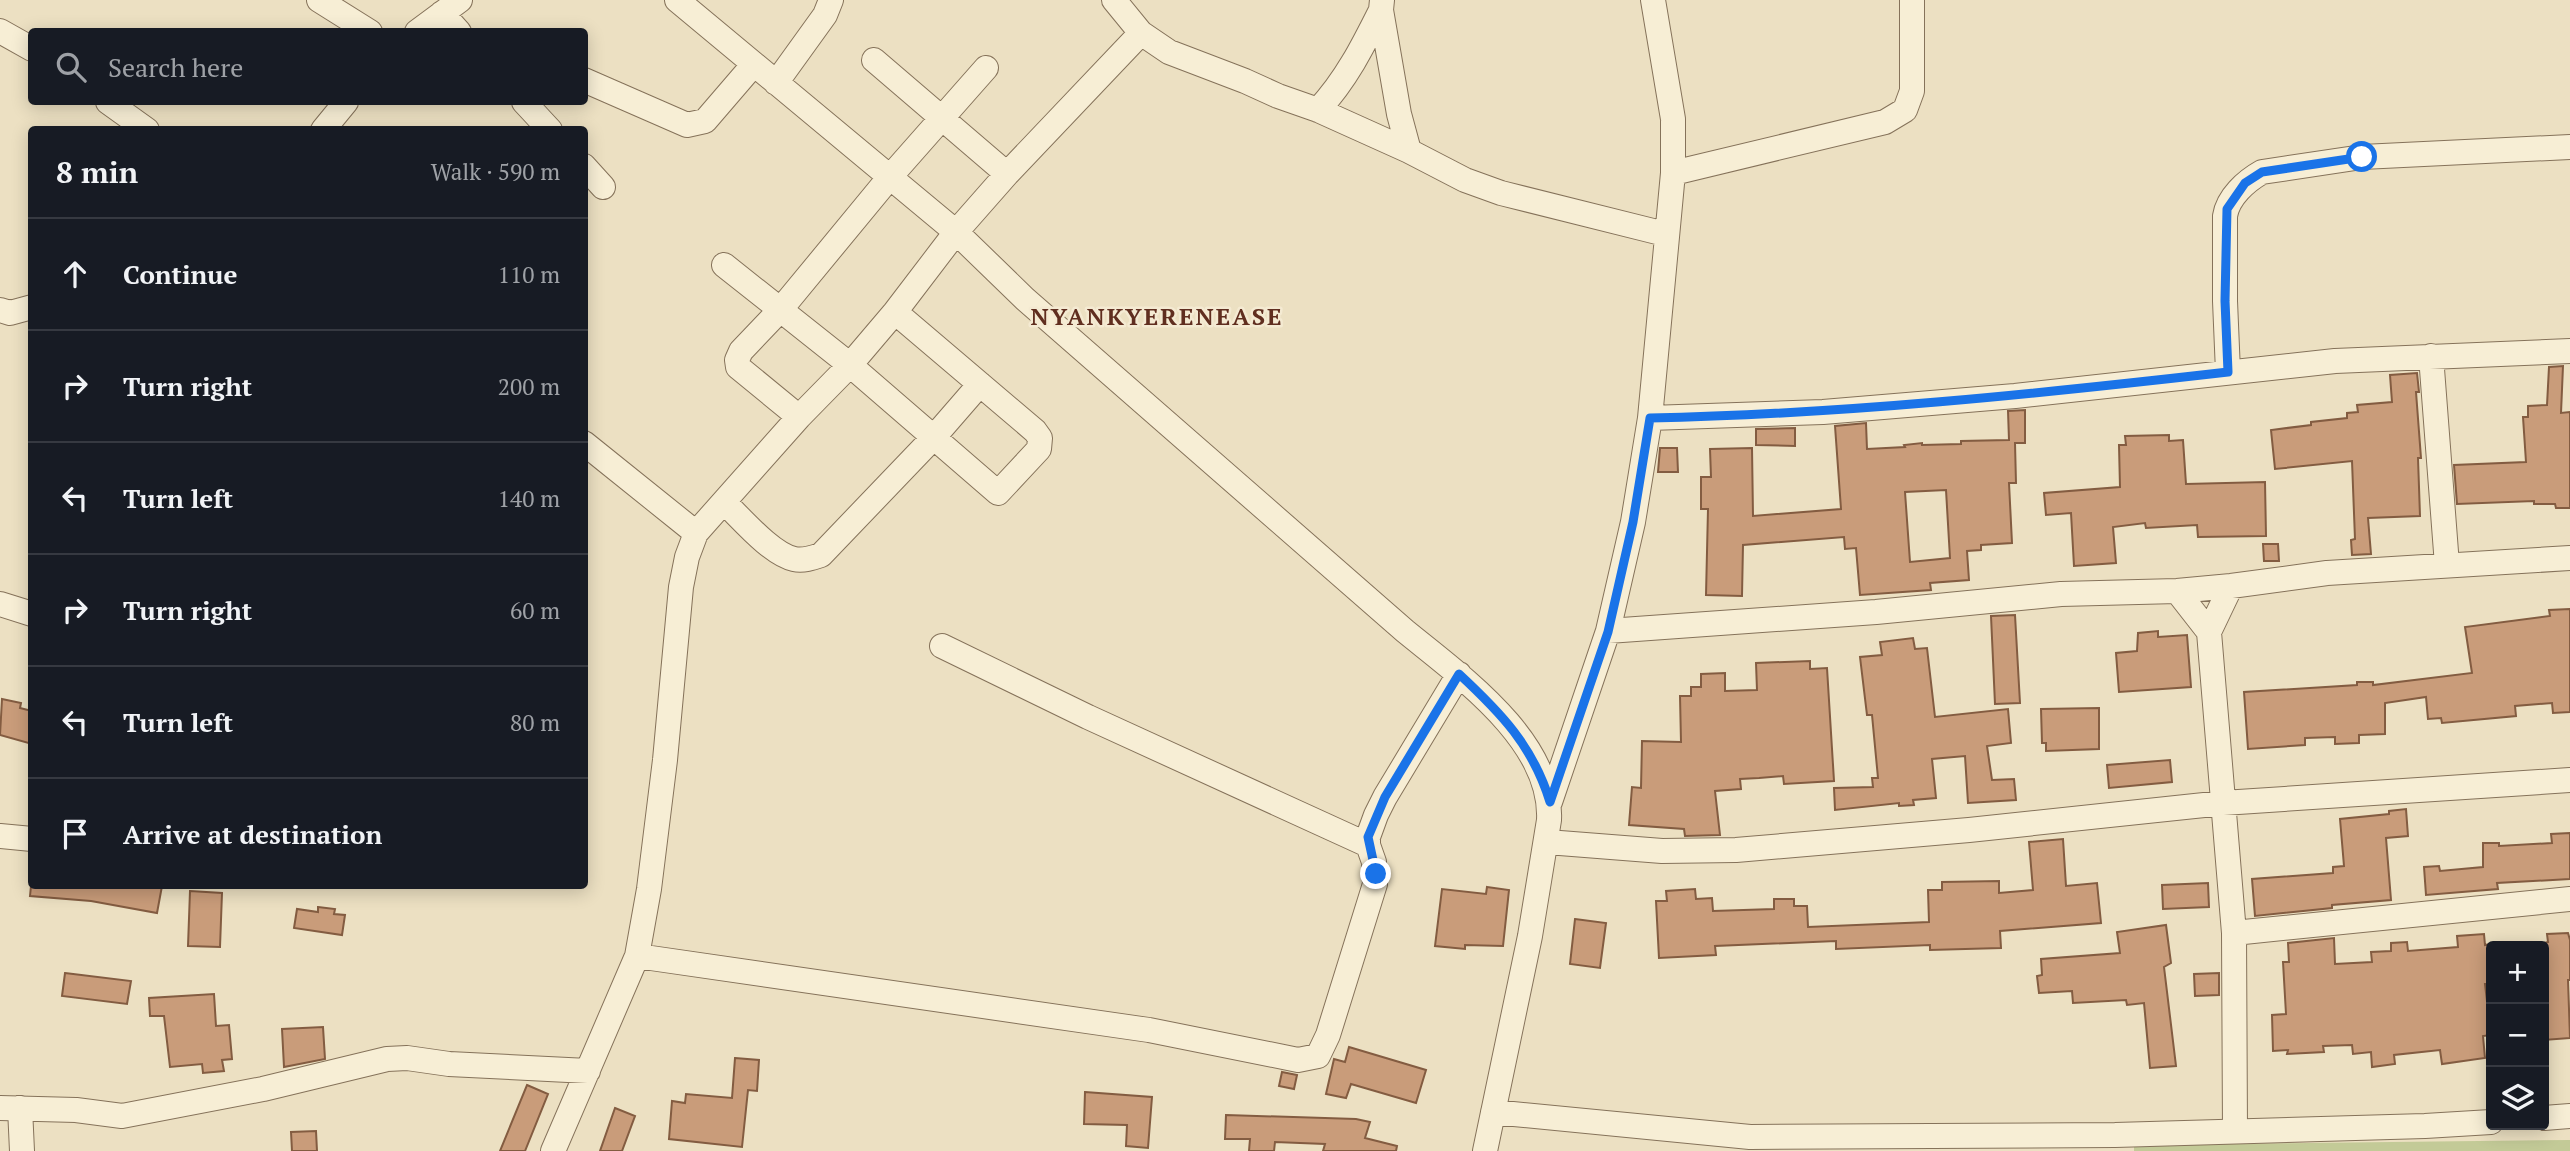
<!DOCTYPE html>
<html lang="en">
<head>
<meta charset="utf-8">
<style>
	body { margin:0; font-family:"PT Serif",serif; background:#242831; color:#f1f3f6 }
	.controls { position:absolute; right:21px; bottom:21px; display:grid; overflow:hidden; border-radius:7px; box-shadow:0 4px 18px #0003 }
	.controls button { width:63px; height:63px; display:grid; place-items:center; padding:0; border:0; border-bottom:2px solid #363941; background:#171b24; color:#f1f3f6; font:35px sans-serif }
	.stop { position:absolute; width:21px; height:21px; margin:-16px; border:5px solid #1a73e8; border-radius:50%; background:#fff }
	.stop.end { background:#1a73e8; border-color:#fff; box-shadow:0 2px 7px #0008 }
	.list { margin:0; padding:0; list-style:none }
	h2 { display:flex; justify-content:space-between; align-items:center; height:91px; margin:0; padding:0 28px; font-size:30px }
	h2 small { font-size:23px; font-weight:400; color:#9ea1a6 }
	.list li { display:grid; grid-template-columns:46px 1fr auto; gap:21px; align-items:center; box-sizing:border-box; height:112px; padding:0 28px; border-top:2px solid #363941 }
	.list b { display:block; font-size:26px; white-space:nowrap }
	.list em { font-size:23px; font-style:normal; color:#9ea1a6 }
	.icon { flex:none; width:38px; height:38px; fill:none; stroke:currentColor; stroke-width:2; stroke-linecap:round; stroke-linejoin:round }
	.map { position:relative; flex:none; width:2570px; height:1151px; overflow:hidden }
	.search { position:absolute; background:#171b24; box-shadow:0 4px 18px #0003; left:28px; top:28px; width:560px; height:77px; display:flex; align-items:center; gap:18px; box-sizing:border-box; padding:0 24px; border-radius:7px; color:#9ea1a6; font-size:26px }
	.panel { position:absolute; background:#171b24; box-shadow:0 4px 18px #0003; left:28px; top:126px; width:560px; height:763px; border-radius:7px }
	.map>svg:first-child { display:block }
</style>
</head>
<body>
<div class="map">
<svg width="2570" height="1151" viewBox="0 0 2570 1151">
	<rect width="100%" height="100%" fill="#ece0c2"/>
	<path fill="#c3ca97" d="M2570,1140v11h-436v-6z"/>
	<path fill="#c99c7a" stroke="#835c41" stroke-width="2" fill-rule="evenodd" d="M2563,366l-2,47 9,-1v96h-14l-1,-4h-21v-3l-77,3 -3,-39 72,-3 -3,-45h5v-11l19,-1 2,-38z
		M2417,373l2,19h-3l5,66h-3l2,58 -52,2 3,36 -19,1 -1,-15 4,-1 -3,-78 -77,8 -4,-39 40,-5v-3l36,-4v-5l11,-1 -1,-7 35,-3 -2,-27z
		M2025,410v33h-10l1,40h-7l3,60 -31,2v5l-14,1 2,29 -39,3 1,7 -71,5 -4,-47 -11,1 -1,-12 -101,8 -1,51 -36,-1 2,-86h-7v-32h10l-1,-28 42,-1 1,68 88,-7 -6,-83 31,-3 1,26 38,-2 -1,-2 18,-2v2l39,-1v-3l48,-1 -1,-29zM1946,490l4,68 -40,4 -5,-70z
		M1795,428v18l-39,-1v-16z
		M2169,435v6l14,-1 3,44 79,-2 1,54 -68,1 -1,-12 -51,3 -1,-5 -32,4 3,36 -42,3 -3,-53 -25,2 -2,-22 76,-6 -1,-42h7l-1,-9z
		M1660,448h17l1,24h-20z
		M2263,544h15l1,17h-15z
		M2570,609v103l-17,1 -1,-10 -37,3 1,10 -74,7 -1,-5 -13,1 -2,-22 -41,6v31l-26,1v8l-24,1v-7l-30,1v7l-57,4 -4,-57 113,-7v-3h16v3l99,-12 -7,-46 85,-11 -1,-6z
		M2015,615l5,88 -25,1 -4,-88z
		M2158,631v6l29,-2 4,52 -72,5 -3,-39 21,-2 1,-18z
		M1913,638l2,11 12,-1 8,69 73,-8 3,34 -24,3 5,34 22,-1 2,21 -48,3 -3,-47 -33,3 4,39 -23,2 1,5 -15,1v-3l-64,7 -1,-22 39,-1 -1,-9h6l-6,-63h-5l-7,-58 22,-2 -2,-13z
		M1810,661v8l17,-1 7,113 -50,3 -1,-8 -24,2 -19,1 1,10 -26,2 5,44 -35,1 -1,-7 -55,-4 3,-38 9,1 1,-47 39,1 -1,-46h11v-9h10v-13l24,-1v18l32,-1 -1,-27z
		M2,699l19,4 -1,5 12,3v33l-32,-9z
		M2099,708v41l-53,2v-8h-4l-1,-34z
		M2170,760l2,22 -63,6 -2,-23z
		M2406,809l2,27 -22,2 5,62 -59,5v3l-77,8 -3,-37 81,-6v-6l11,-1 -4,-47 49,-5v-3z
		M2570,833v46l-73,4 1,6 -72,6 -2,-28 15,-1 1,5 43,-4v-24h16v3l53,-3 -1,-9z
		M2063,839l3,47 31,-3 4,40 -101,8 1,17 -71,2v-5l-94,4v-8l-121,5 1,9 -57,3 -3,-57h11l-1,-10 29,-2 1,10 16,-1 1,13 61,-2v-10h20v7h13l1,21 121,-5 -1,-32h14v-8l57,-1v12l34,-3 -4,-48z
		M2208,883l1,24 -46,2 -1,-24z
		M31,886h131l-5,27 -66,-12 -61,-5z
		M1487,887l22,3 -6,56 -38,-1v4l-30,-3 7,-57 44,5z
		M190,891l32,2 -2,54 -32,-1z
		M318,907l17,2 -1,5 11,1 -3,20 -48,-7 3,-19 21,3z
		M1575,919l31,4 -6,45 -30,-4z
		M2166,925l5,38 -7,4 12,99 -26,2 -6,-65 -17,2 -1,-5 -53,3 -1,-12 -33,2 -2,-17 5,-1 -1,-16 79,-6 -3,-21z
		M2568,933l2,7v40h-2l2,58 -26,2v-97l4,-1 -1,-8z
		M2484,934l1,11 6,-1v40h-6l6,51 -8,1 2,22 -43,6 -2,-14 -46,5 1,9 -23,3 -1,-15 -18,2 -1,-9 -29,1 1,6 -37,2 1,-4 -15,1 -1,-36 14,-1 -3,-52h6l-1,-19 46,-5 1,26 37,-2 -1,-10 20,-1v-8l16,-1 1,9 50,-4 -1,-11z
		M65,973l66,8 -4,23 -65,-8z
		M2219,973v22l-24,1 -1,-22z
		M214,994l2,32 13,-1 3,34 -10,1 2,11 -21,2 -1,-9 -32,3 -6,-51h-14l-1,-18z
		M323,1027l2,32 -41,8 -2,-38z
		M1349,1047l77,23 -10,33 -65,-19 -5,14 -20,-4 8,-35 11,3z
		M735,1058l24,2 -2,31 -9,-1 -6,57 -73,-8 3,-38 13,2 1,-9 46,4z
		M1282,1072l15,3 -3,14 -15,-3z
		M527,1085l21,9 -23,57h-25z
		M1085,1092l67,5 -4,51 -22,-2 1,-21 -43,-1z
		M615,1108l20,8 -13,35h-22z
		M1226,1115l130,4 14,3 -5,16 32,8 -1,5h-73l2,-7 -50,-2 -1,9h-25l1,-12h-25z
		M316,1131l1,20h-25l-1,-19z"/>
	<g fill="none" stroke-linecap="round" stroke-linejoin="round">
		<g stroke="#85725a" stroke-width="26">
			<path id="minor" d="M319,0l51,32
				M677,0l279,232 69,67 380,332c55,45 148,110 144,189l-19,116 -45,215
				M1114,0l27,33 28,19 76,29 33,15 40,14 91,41
				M1382,0l-1,10 18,104 10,37 56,29 36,13 164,41
				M442,13l17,19
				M0,31l32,18
				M417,32l43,-32
				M874,60l133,114
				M584,80l103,45 18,-4 49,-57
				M776,83l49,-68 6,-15
				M108,102l39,28
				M524,102l26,28
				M1318,110c28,-30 45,-64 63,-100
				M323,130l23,-28
				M584,166l19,21
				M1673,173l212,-51 20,-12 7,-19v-91
				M724,265l126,100 148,128 41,-44 1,-11 -5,-7 -140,-119
				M0,310l10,3 22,-6
				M2431,356l16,209
				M2228,372l-3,-71v-85c3,-19 21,-35 37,-44l100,-15 208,-10
				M799,417l-61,-50 -1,-7 4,-9 40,-42 108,-131 97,-110
				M1650,418l173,-6 192,-16 320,-35 235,-10
				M584,443l112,90
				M724,502c17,16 47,52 70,57 9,2 18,-1 27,-4l113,-118 46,-53
				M2231,586l-22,46 25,301 1,198
				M2177,591l32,41
				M0,604l32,10
				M1608,631l268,-19 185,-18 116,-3 54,-5 96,-13 243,-15
				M942,646l146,71 280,128
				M1550,802l58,-171 25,-109 17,-104 23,-245v-54l-20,-119
				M0,836l32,3
				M1547,842l115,9 74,-1 233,-20 254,-27 347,-23
				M2234,933l336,-34
				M637,956l512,74 149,30 20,-4 10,-21 47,-151 -1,-22 -6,-17v-8l8,-22 9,-18 74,-123
				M0,1108l76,2 46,6 141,-27 124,-30 20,-1 42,6 139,7
				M20,1108l2,43
				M1493,1112l257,25 365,-2 310,-9 66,-4
				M2544,1118l26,-2
				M553,1151l84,-195 12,-67 16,-129 16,-173 6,-30 9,-24 103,-116 51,-52 45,-53 61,-80 51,-58 134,-141"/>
		</g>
		<use href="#minor" stroke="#f7eed5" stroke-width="24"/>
	</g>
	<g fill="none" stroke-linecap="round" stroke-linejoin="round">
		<path stroke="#1a73e8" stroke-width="9" d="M1376,874l-8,-37 17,-40 74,-123c42,39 74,72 91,128l58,-170 25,-110 17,-104c194,-4 386,-24 578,-46l-3,-71 2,-92 18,-26 17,-11 100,-15"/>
	</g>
	<g text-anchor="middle" stroke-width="5" stroke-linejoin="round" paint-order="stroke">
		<g font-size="24" font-weight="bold" letter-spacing="2" fill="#602e1f" stroke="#f4ead2">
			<text x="1157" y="325">NYANKYERENEASE</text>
		</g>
	</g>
</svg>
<div class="controls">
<button>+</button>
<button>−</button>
<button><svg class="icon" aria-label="layers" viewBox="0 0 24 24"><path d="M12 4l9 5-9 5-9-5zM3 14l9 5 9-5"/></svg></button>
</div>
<div class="stop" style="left:2362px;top:157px"></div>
<div class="stop end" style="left:1376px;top:874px"></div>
<div class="search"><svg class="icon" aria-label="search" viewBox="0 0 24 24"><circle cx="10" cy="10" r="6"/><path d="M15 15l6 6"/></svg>Search here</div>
<section class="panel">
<h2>8 min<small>Walk · 590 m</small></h2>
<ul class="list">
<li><svg class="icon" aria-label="ahead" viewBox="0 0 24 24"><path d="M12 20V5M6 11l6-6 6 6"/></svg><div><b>Continue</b></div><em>110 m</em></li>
<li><svg class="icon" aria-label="right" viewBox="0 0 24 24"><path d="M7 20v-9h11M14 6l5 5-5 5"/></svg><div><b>Turn right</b></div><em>200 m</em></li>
<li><svg class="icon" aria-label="left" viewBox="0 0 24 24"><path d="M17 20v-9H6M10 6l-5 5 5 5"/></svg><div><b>Turn left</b></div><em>140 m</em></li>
<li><svg class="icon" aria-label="right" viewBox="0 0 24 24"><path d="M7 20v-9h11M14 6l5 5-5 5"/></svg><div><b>Turn right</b></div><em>60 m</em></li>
<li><svg class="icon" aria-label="left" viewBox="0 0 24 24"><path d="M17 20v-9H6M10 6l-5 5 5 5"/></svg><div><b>Turn left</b></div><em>80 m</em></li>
<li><svg class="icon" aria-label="arrive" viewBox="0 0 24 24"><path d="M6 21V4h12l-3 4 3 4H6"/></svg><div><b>Arrive at destination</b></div></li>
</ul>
</section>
</div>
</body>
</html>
